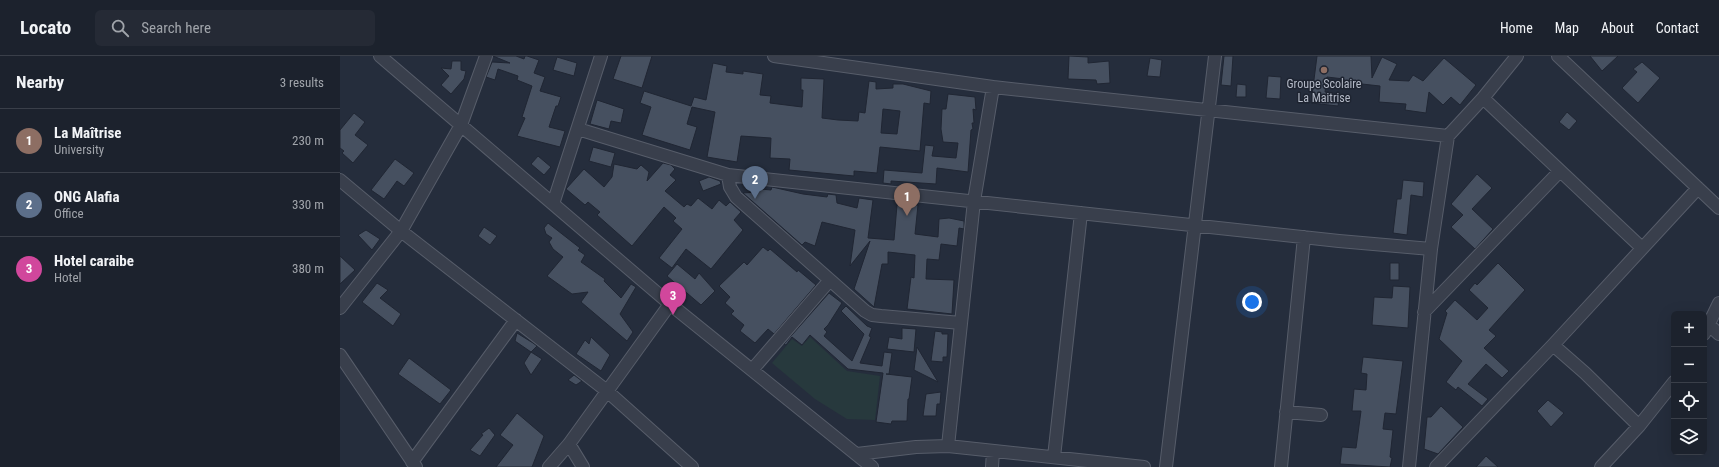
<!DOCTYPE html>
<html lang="en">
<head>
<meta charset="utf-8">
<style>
	body { margin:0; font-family:"Roboto Condensed",sans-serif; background:#252a35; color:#f1f3f6 }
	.controls { position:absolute; right:12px; bottom:12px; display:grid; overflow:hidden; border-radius:6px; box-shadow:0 4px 16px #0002 }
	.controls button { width:36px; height:36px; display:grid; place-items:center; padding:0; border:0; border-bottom:1px solid #3a3f49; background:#1c222d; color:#f1f3f6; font:20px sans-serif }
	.you { position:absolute; left:912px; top:246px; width:14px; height:14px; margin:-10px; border:3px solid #fff; border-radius:50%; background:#1a73e8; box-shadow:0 0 0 6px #1a73e833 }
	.badge { display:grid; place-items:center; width:26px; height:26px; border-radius:50%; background:#8bbbb9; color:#fff; font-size:13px; font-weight:700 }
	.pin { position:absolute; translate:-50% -33px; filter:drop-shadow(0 1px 2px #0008) }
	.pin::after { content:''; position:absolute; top:21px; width:14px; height:12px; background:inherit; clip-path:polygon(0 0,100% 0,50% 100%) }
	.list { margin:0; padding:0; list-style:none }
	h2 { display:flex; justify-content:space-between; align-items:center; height:52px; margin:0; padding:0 16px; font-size:17px }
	h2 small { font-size:13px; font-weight:400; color:#a0a4aa }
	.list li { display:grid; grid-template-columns:26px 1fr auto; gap:12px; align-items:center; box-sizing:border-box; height:64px; padding:0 16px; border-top:1px solid #3a3f49 }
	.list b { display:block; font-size:15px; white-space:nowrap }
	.list p { margin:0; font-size:13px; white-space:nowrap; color:#a0a4aa }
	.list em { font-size:13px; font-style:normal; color:#a0a4aa }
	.icon { flex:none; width:22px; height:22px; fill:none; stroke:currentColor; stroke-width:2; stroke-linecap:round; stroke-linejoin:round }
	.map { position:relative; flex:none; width:1379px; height:411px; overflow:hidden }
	header { display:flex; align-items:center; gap:24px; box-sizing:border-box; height:56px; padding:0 20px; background:#1c222d; border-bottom:1px solid #3a3f49 }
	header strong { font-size:19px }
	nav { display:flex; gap:22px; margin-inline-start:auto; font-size:14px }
	.search { width:280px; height:36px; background:#252a35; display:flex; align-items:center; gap:10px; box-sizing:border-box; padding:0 14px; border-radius:6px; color:#a0a4aa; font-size:15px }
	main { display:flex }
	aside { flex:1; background:#1c222d }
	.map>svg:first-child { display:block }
</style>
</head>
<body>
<header>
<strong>Locato</strong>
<div class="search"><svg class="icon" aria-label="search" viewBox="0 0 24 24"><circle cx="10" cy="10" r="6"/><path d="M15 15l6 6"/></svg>Search here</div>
<nav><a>Home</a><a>Map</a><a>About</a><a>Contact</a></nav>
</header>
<main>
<aside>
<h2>Nearby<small>3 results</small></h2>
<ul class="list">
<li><span class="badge" style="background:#8d6e63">1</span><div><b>La Maîtrise</b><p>University</p></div><em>230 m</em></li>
<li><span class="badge" style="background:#5c6f8a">2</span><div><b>ONG Alafia</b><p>Office</p></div><em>330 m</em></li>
<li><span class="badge" style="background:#d1479c">3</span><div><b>Hotel caraibe</b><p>Hotel</p></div><em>380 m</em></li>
</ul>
</aside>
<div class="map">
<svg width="1379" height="411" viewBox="0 0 1379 411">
	<rect width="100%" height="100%" fill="#252d3c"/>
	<path fill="#27393d" d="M470,281l37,34 33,5 -5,44 -28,-1 -32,-20 -43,-36 20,-24 10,7z"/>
	<path fill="#465060" stroke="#202633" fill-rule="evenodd" d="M153,0h23l8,3 1,-3h2l12,4 -5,13 11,4 -5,14 21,6 -3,9h-2l-7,21 16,4 -5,16 -43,-11 8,-18 -3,-1 10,-31 -15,-6 1,-4 -20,-7 -3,11 -9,-3 6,-15 18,1z
		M281,0h31l-10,32 -29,-9z
		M729,0l19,1v6l21,-2 1,22 -13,1 -1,-4 -28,-1z
		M884,0h9l-2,30 -10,-1z
		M977,0h54l1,22 10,-21 15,7 -8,16 20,1 4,-6 10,6 21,-23 32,27 -16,20 -9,-8 -8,8 -14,-13 -3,21 -21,-3 1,-6 -27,-2 1,-16 -36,-4v-3l-17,-2 -2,15 15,2 -2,12 -27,-3z
		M1250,0h28l-16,15z
		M217,1l20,6 -3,13 -21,-6z
		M810,2l12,2 -2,17 -13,-1z
		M112,5h9v9l5,1 -2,8 -13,15 -10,-9 8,-9 -8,-8 10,1z
		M1302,6l18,16 -22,25 -16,-15 15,-16 -4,-3z
		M373,7l14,3 -1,6 17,2v-3l20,3 -3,21 11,1 -1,7 32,4 1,-17h-2v-12l23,1 -2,39 16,2 20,1 1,-9 6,1 4,-32 7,1v7l17,-1v-4h10l28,7 -1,13 -6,-1 -4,48 -40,-4 -3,26 -23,-2v5l-65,-6 1,-11 -20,-1 1,-20 -30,-2 -4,26 -30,-5 8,-45 -23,-5 -5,17 10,3 -7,23 -48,-15 9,-28 -11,-4 4,-12 47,15 3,-9 12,3zM543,53l17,2 -3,23 -16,-1z
		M928,20l13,1 -1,22 -14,-1z
		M897,28l9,1v12h-10z
		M608,38l27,3 1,13 -3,-1 1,14h-2l1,6 -2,1 -3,42 -31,-4 -1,16 -45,-3v3l-8,-1 1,-13 38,3 3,-28 9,1 -2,10 24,2 2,-15 -15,-1 -2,-13 1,-20h4z
		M257,44l27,9 -3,14 -10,-2 -2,8 -19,-5z
		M1227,56l10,9 -8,9 -10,-8z
		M14,57l11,9 -10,13 13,10 -15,18 -11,-10 2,-2 -4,-3v-18z
		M253,91l22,6 -4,14 -22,-6z
		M198,100l13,11 -7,8 -13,-11z
		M55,103l19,14 -10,13 -7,-5 -13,18 -13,-9z
		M323,107l8,2 4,4 -5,6 6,5 -11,11 19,16 3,-3 4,2 7,-8 14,11 7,-9 7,6 4,-4 11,10 -7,8 9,10 -32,39 -25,-20 -14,19 -13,-10 23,-29 -9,-8 3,-3 -12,-11 -32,39 -35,-31 3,-3 -12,-10 -3,3 -19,-16 18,-20 20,18 8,-10 2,-13 23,5 4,-4 8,7 -2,9z
		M1137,118l15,14 -20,21 21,20 -18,20 -24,-22 12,-12 -12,-11z
		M369,121l11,4 1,3 -18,7 -4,-10z
		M1063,124l21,2 -1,15 -12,-2 -4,40 -14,-2 4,-34h4z
		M432,131l31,7 24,3 1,-3 8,1 1,8 20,5 2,-10 14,2 -5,38 26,2 3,-35h21l-3,29 23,3 1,-18 10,-1 15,3v8l-5,-1 -2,18 -16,-2 -2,16 -12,-1 -1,20 28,1 -2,34 -45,-5 4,-32 3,1 1,-23 -27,-3v12h-6l-8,43 -20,-18 16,-48 -20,25 5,-36 -33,-8 -7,24 -10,-4 -3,3 -59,-52 14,-1 4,-3 10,1z
		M208,167l32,25 -2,2 7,5 -4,7 24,17 -1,2 17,17 10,-14 5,3 -16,27 13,18 -6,9 -46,-39 7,-10 -16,2 -25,-18 16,-19 -10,-8 -4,-7 3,-4 -6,-4 -2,-6z
		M144,171l13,9 -7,9 -12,-9z
		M26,174l14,9 -8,11 -14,-15z
		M423,191l5,4 2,-2 27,23 1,-2 18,15 -42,49 -6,-5 -13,14 -15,-12 4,-6 -13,-11 3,-3 -9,-8 5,-6 -11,-11 25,-24 3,3z
		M0,200l15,14 -15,14z
		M1050,207h9v17h-9z
		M1158,207l27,27 -36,40 7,6 -12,12 25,23 -7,7 -16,-14 -18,20 20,15 -6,7 -24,-19 -2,3 -10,-8 16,-21 -23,-22 8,-26 -2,-2 10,-11 22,20 11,-12 -19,-18 6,-7 2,2z
		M337,208l18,15 4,-6 16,18 -14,14 -34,-29z
		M37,227l11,7 -8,8 21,16 -8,12 -31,-24z
		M1053,230l17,1 -2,41 -36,-3 2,-28 18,1z
		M489,237l13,10 -14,22 -4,4 3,3 -3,4 28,25 12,-27 -23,-23 5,-5 21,20 5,2 -3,8 2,1 -11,26 22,3 2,-14 8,1 -3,21h-3l26,3 -3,22h-1l-1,22h-15l-1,3 -15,-2 7,-49 -35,-4 -38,-34 -8,10 -10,-8 -6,8 -2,-1z
		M562,272l14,1 -2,23 -27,-3 2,-12 13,2z
		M595,275l7,1v2h6l-1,23h-4v5l-12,-1z
		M177,277l16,10 4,3 -6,6 -16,-11z
		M251,281l19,18 -9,16 -25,-17 9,-14 4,4z
		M577,291l21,35 -24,-12z
		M191,296l11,7 -11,16 -7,-12z
		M1023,301l40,4 -7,53 -11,-1 -2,16 10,1 -3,27 2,1 -2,9 -50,-3 2,-17 14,1 5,-37h-9l2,-22 12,1 1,-16 -6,-1z
		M69,302l42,32 -11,14 -42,-30z
		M234,319l8,6 -6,4 -8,-5z
		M601,336l-1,12h-3l-1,12h-13l3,-22z
		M1208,344l16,13 -13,14 -14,-16z
		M1101,350l22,21 -25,27 -14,-5 3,-32h4z
		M177,357l27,23 -12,31h-36l17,-22 -13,-10z
		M149,372l6,7 -15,21 -10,-6 13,-15 -2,-1z
		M1146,400l12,11h-22z"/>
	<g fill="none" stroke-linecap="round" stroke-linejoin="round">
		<g stroke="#575d6a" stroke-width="14">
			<path id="minor" d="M40,0l290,248 202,163
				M434,0l219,31 455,49
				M1218,0l161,152
				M1143,42l159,150
				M238,73l150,46 611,66 92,8
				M388,119l2,12 6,10 129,114 7,4 9,1 80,7
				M0,124l61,51 206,160 85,76
				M213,148l48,-148
				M0,252l61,-77 60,-106 25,-69
				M1084,256l136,-141
				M1368,268l11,10
				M1364,278l15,-31
				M1213,289l32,28 54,53
				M0,299l76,112
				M412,314l78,-90
				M946,356l35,3
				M229,388l14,23
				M608,390l26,-245 19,-114
				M517,398l59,-7 32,-1 196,21
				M714,401l27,-244
				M72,406l104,-142
				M209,411l20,-23 101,-140
				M652,411l1,-16
				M826,411l49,-411
				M941,411l23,-230
				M1069,411l22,-218 17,-113 35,-38 34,-42
				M1096,411l117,-122 145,-157
				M1261,411l38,-41 35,-44"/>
		</g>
		<use href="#minor" stroke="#393f4c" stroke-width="12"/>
	</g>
	<circle fill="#8d6e63" stroke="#1e2431" stroke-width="1.5" cx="984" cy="14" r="4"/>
	<g text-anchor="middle" stroke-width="3" stroke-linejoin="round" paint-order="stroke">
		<g font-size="12" fill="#b4bac7" stroke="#1e2431">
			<text x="984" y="32">Groupe Scolaire<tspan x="984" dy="14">La Maitrise</tspan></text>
		</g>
	</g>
</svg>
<div class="controls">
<button>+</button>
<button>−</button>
<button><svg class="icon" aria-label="locate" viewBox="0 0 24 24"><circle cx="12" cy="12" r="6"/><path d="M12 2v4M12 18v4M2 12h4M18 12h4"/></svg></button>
<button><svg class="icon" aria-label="layers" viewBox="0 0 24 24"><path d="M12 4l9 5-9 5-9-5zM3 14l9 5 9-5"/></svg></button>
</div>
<div class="you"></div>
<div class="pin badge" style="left:567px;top:160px;background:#8d6e63">1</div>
<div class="pin badge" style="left:415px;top:143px;background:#5c6f8a">2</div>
<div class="pin badge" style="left:333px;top:259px;background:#d1479c">3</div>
</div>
</main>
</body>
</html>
